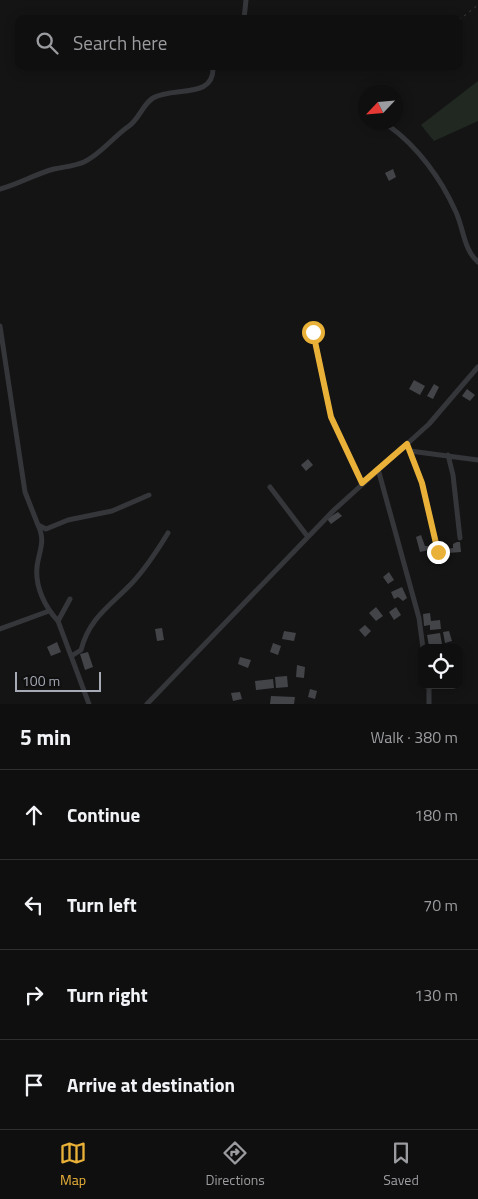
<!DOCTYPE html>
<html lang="en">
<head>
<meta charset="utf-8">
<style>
	body { margin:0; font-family:"Titillium Web",sans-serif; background:#181819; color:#f1f3f6 }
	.controls { position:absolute; right:15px; bottom:15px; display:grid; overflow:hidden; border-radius:10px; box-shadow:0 2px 12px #0003 }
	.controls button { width:45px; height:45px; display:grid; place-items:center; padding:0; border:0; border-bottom:1px solid #2f2f30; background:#0f0f10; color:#f1f3f6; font:25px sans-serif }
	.compass { position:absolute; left:358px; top:85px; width:45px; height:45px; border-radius:50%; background:#0f0f10; box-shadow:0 2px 12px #0003; rotate:244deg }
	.scale { position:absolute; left:15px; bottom:12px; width:86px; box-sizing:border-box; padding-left:5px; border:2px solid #a6aab5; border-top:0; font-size:14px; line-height:18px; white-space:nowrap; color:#a6aab5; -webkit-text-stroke:4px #0f0f10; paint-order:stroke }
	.stop { position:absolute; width:15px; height:15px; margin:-11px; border:4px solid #e9b138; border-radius:50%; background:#fff }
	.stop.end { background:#e9b138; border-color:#fff; box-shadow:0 1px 5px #0008 }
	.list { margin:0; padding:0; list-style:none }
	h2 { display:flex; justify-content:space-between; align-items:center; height:65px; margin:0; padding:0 20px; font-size:21px }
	h2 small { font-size:16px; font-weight:400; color:#9b9c9f }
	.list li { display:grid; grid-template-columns:32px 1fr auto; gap:15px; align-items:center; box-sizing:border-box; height:90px; padding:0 20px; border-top:1px solid #2f2f30 }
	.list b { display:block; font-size:19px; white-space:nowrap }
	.list em { font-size:16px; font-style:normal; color:#9b9c9f }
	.icon { flex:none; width:28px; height:28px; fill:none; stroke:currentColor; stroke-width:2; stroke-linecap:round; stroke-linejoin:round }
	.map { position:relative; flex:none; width:478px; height:704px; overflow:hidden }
	.search { position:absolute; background:#0f0f10; box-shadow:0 2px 12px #0003; left:15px; right:15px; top:15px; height:55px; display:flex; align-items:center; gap:12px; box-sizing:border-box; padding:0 18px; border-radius:10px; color:#9b9c9f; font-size:19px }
	.sheet { height:425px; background:#0f0f10 }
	nav { display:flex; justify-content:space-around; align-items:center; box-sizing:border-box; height:70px; border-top:1px solid #2f2f30; background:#0f0f10; font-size:14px; color:#9b9c9f }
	nav a { display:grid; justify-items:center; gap:2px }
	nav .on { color:#e9b138 }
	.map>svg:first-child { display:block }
</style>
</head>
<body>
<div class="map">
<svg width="478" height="704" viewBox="0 0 478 704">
	<rect width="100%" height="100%" fill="#141415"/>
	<path fill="#202821" d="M478,81v40l-44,20 -13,-16z"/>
	<path fill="#434448" d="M393,169l3,8 -7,4 -4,-8z
		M414,380l11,6 -5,9 -11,-6z
		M434,384l5,3 -6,12 -6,-3z
		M467,389l8,6 -5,6 -8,-5z
		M308,459l5,6 -7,6 -5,-6z
		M338,512l4,4 -11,8 -4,-5z
		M421,535l4,11h3l1,4 -9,2 -4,-15z
		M457,542h3l1,10 -13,1 -1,-4 6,-1v-4z
		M389,572l5,8 -6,4 -5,-7z
		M402,587l5,11 -4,3 -5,-4 -4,2 -3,-7z
		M376,607l7,9 -7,5 -7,-8z
		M396,607l5,8 -7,5 -5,-8z
		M430,613l1,8 9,-1 1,9 -11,1v-5l-6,1 -1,-12z
		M365,625l6,6 -6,6 -6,-7z
		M162,628l2,12 -7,1 -2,-12z
		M284,631l12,2 -2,8 -12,-2z
		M449,631l3,10 -7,2 -2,-11z
		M440,633l2,11 -13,2 -2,-11z
		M57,642l4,10 -10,4 -4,-9z
		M273,643l8,3 -3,9 -8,-3z
		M88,652l5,15 -8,3 -5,-16z
		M240,657l11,3 -3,8 -10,-4z
		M297,665l8,2 -1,11 -8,-1z
		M287,676l1,11 -12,1 -1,-11z
		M273,679l1,9 -18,2 -1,-9z
		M310,689l7,2 -2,8 -7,-2z
		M240,692l2,7 -9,2 -2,-8z
		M271,696l24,1 -1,7h-24z"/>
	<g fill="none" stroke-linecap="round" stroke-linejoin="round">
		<path stroke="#3b3d41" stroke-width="1" stroke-dasharray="2.5 4" stroke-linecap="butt" d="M459,20l19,-15"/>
		<path stroke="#35363a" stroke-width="5" d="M244,19l2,-19
			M389,126c29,21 52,53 66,84 9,18 8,39 23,52
			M0,189c19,-5 35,-15 54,-20 9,-2 21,-3 30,-7 17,-8 29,-25 45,-36 10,-7 14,-22 24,-28 21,-12 62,2 60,-32
			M0,326l25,166 13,33
			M313,332l18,85 31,66
			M407,444l15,39 16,69
			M410,451l68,9
			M448,455l5,20 7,63
			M378,469l41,149 4,30
			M270,487l38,50
			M58,621l12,-22
			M0,629l49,-18
			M73,655l8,-5c8,-32 29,-44 51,-67 14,-15 25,-32 36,-50
			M429,685v19
			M89,704l-31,-83c-13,-14 -23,-34 -21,-54 2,-17 9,-25 1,-42l8,4 22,-9 44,-9 37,-16
			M147,704l187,-194 95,-86 49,-57"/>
	</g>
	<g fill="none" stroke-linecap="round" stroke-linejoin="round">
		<path stroke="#e9b138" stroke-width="6" d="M313,332l18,85 31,66 45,-39 15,39 16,69"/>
	</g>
</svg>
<div class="controls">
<button><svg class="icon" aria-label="locate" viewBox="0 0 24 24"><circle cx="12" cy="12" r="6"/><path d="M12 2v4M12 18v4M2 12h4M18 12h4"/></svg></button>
</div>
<svg class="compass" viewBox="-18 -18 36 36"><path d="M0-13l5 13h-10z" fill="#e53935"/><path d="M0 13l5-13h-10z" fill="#9b9c9f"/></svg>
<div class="scale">100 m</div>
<div class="stop" style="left:313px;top:332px"></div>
<div class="stop end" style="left:438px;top:552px"></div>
<div class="search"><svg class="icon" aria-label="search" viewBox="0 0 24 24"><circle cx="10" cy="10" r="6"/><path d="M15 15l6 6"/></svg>Search here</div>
</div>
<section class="sheet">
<h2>5 min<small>Walk · 380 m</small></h2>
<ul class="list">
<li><svg class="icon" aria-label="ahead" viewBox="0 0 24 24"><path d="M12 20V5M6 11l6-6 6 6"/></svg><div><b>Continue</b></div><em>180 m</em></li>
<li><svg class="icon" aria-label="left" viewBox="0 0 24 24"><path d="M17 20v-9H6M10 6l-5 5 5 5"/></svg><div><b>Turn left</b></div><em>70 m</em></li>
<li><svg class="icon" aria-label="right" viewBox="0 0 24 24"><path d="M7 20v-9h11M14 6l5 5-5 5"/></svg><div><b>Turn right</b></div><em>130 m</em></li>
<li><svg class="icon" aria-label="arrive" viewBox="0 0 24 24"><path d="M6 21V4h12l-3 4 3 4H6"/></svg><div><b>Arrive at destination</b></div></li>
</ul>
</section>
<nav>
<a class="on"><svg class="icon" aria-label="map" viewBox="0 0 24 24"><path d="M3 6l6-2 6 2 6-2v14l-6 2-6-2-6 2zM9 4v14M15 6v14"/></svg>Map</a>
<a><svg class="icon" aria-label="directions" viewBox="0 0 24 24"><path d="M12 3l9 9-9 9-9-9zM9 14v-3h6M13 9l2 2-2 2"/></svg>Directions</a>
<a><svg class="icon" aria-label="saved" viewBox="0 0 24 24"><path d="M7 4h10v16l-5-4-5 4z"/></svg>Saved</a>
</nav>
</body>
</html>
